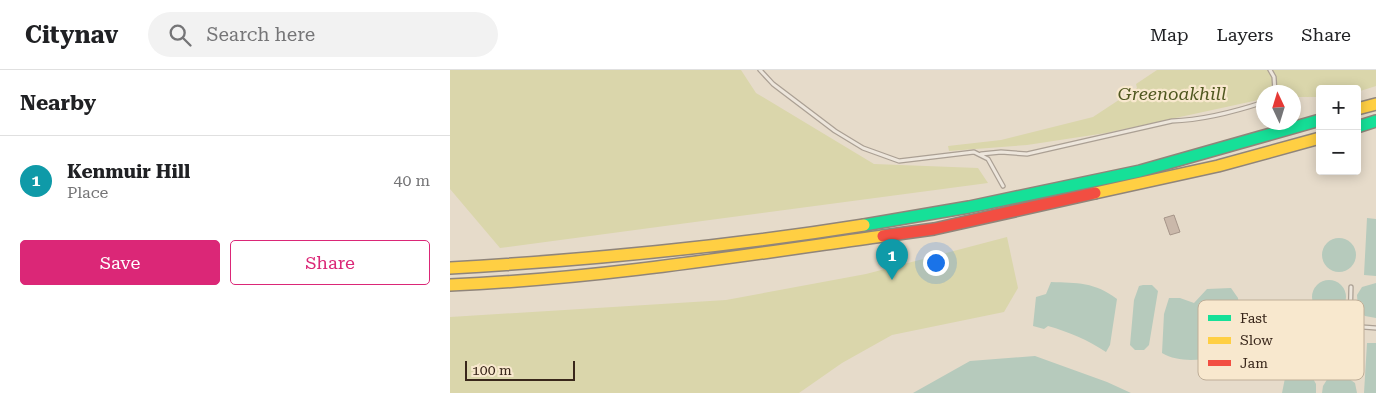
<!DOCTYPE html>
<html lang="en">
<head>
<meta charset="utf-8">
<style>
	body { margin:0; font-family:"Roboto Serif",serif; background:#f2f2f2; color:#202124 }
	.controls { position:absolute; right:15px; top:15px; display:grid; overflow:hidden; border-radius:5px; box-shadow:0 2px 12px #0003 }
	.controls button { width:45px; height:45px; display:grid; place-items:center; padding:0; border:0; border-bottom:1px solid #e0e0e0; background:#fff; color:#202124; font:25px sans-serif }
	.compass { position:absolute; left:806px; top:15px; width:45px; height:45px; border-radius:50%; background:#fff; box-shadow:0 2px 12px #0003; rotate:356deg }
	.scale { position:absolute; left:15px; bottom:12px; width:110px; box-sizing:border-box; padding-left:5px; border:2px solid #39271b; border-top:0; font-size:14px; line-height:18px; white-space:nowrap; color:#39271b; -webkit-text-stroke:4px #f8e8ce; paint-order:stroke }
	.you { position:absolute; left:485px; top:192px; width:18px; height:18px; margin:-12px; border:4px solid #fff; border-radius:50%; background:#1a73e8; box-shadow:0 0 0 8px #1a73e833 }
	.badge { display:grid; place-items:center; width:32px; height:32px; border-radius:50%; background:#db2777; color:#fff; font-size:16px; font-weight:700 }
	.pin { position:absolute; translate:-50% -41px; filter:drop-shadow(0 1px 2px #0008) }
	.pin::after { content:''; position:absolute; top:26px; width:18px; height:15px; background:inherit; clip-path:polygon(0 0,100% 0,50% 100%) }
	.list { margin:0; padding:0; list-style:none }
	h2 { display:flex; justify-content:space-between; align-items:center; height:65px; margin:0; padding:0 20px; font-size:21px }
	h2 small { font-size:16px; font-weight:400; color:#757577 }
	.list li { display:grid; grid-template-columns:32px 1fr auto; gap:15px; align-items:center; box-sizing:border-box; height:90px; padding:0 20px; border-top:1px solid #e0e0e0 }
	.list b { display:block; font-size:19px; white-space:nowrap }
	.list p { margin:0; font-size:16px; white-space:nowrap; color:#757577 }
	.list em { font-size:16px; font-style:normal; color:#757577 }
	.actions { display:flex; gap:10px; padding:15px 20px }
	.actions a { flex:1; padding:11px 0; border:1px solid #db2777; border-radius:5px; text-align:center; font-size:18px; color:#db2777 }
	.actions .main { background:#db2777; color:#fff }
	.icon { flex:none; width:28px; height:28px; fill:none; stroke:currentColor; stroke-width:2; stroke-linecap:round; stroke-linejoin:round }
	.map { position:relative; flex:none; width:926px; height:323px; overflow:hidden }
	header { display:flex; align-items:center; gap:30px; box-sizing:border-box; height:70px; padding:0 25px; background:#fff; border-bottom:1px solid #e0e0e0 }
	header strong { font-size:24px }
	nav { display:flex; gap:28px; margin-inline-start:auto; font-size:18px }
	.search { width:350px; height:45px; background:#f2f2f2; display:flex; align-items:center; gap:12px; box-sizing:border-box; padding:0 18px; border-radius:28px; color:#757577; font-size:19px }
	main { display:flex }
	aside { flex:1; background:#fff }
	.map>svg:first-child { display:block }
</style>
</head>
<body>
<header>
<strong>Citynav</strong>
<div class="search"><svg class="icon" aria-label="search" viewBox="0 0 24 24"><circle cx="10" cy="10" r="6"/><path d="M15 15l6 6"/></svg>Search here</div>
<nav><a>Map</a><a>Layers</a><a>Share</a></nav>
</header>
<main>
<aside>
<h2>Nearby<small></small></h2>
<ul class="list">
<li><span class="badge" style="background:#0f9aa8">1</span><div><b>Kenmuir Hill</b><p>Place</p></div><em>40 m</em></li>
</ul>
<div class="actions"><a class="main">Save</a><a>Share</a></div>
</aside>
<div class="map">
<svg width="926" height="323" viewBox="0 0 926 323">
	<rect width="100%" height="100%" fill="#e6dbca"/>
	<path fill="#dad6ab" d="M0,0h291l15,23 118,71 104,4 10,15 -488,65 -50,-59z
		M707,0h219v16l-19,6v-3h-37v8h-26v-5h-30l-1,7 -157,34 -79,12 -78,6 -1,-5 53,-6 92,-23 44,-29 -1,-4z
		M557,167l11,51 -14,24 -112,23 -50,28 -43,30h-349v-76l276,-17 140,-26z"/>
	<path fill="#b6cabc" d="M917,148l9,1v57l-12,-1z
		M872 185a17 17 0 1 1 34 0a17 17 0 1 1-34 0Z
		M862 227a17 17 0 1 1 34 0a17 17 0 1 1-34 0Z
		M601,212c26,1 44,0 66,17l-7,46 -4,7c-18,-12 -37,-20 -58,-26l-4,3 -11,-3 3,-29 10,-3z
		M926,213v35l-11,-2 -7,-7 -1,-14 5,-8z
		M693,215h9l6,6 -9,54 -5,5h-9l-5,-5 4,-45 5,-14z
		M781,218l7,10 1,9 -25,50c-16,4 -37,5 -52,-4l2,-39 5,-16h11l14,5 13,-14z
		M917,273h9v50h-12z
		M585,286l72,26 24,11h-218l57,-32z
		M847,301l14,4 5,9v9h-34l3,-15z
		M892,304l13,9 2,10h-35l1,-7 5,-8z"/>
	<path fill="#cab8aa" stroke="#a69589" d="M724,145l6,17 -10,3 -6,-17z"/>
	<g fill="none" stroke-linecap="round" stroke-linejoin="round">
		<g stroke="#aba094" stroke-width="5.5">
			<path id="lane" d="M310,0l13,14 62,47 28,17 36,13 75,-9 14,7 15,27
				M820,0l4,7 1,15
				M531,84l20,-2 26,2 145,-33c32,-1 62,-9 92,-19
				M859,253l67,5
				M900,256l1,-39
				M871,292l3,-38"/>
		</g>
		<g stroke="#90857a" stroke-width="14">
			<path id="fast" d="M907,57l19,-6
				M414,155l105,-18 171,-36 180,-51"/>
		</g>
		<g stroke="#90857a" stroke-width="14">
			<path id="slow" d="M907,39l19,-5
				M645,123l123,-27 102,-28
				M0,198c139,-8 276,-21 414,-43
				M0,215c145,-6 290,-29 433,-49"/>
		</g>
		<g stroke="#90857a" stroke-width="14">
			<path id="jam" d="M433,166l51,-7 161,-36"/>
		</g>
		<use href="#lane" stroke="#ede6dc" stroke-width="3"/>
		<use href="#fast" stroke="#16e098" stroke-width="11"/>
		<use href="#slow" stroke="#ffcf43" stroke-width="11"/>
		<use href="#jam" stroke="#f24e42" stroke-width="11"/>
	</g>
	<g text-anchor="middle" stroke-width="4.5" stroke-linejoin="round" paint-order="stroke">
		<g font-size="18" font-style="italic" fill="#505820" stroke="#f8e8ce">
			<text x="722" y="30">Greenoakhill</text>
		</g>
	</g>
	<rect x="748" y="230" width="166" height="80" rx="8" fill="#f8e8ce" stroke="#bfae98" stroke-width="1"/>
	<rect x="758" y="245" width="23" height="6" fill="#16e098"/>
	<rect x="758" y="267" width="23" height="7" fill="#ffcf43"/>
	<rect x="758" y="290" width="23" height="6" fill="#f24e42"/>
	<g font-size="14" fill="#39271b">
		<text x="790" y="253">Fast</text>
		<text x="790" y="275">Slow</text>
		<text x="790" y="298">Jam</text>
	</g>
</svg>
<div class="controls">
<button>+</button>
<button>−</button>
</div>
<svg class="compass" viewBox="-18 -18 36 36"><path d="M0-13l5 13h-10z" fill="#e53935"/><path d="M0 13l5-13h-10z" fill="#757577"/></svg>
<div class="scale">100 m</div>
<div class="you"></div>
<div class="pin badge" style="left:442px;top:210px;background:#0f9aa8">1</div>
</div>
</main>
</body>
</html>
